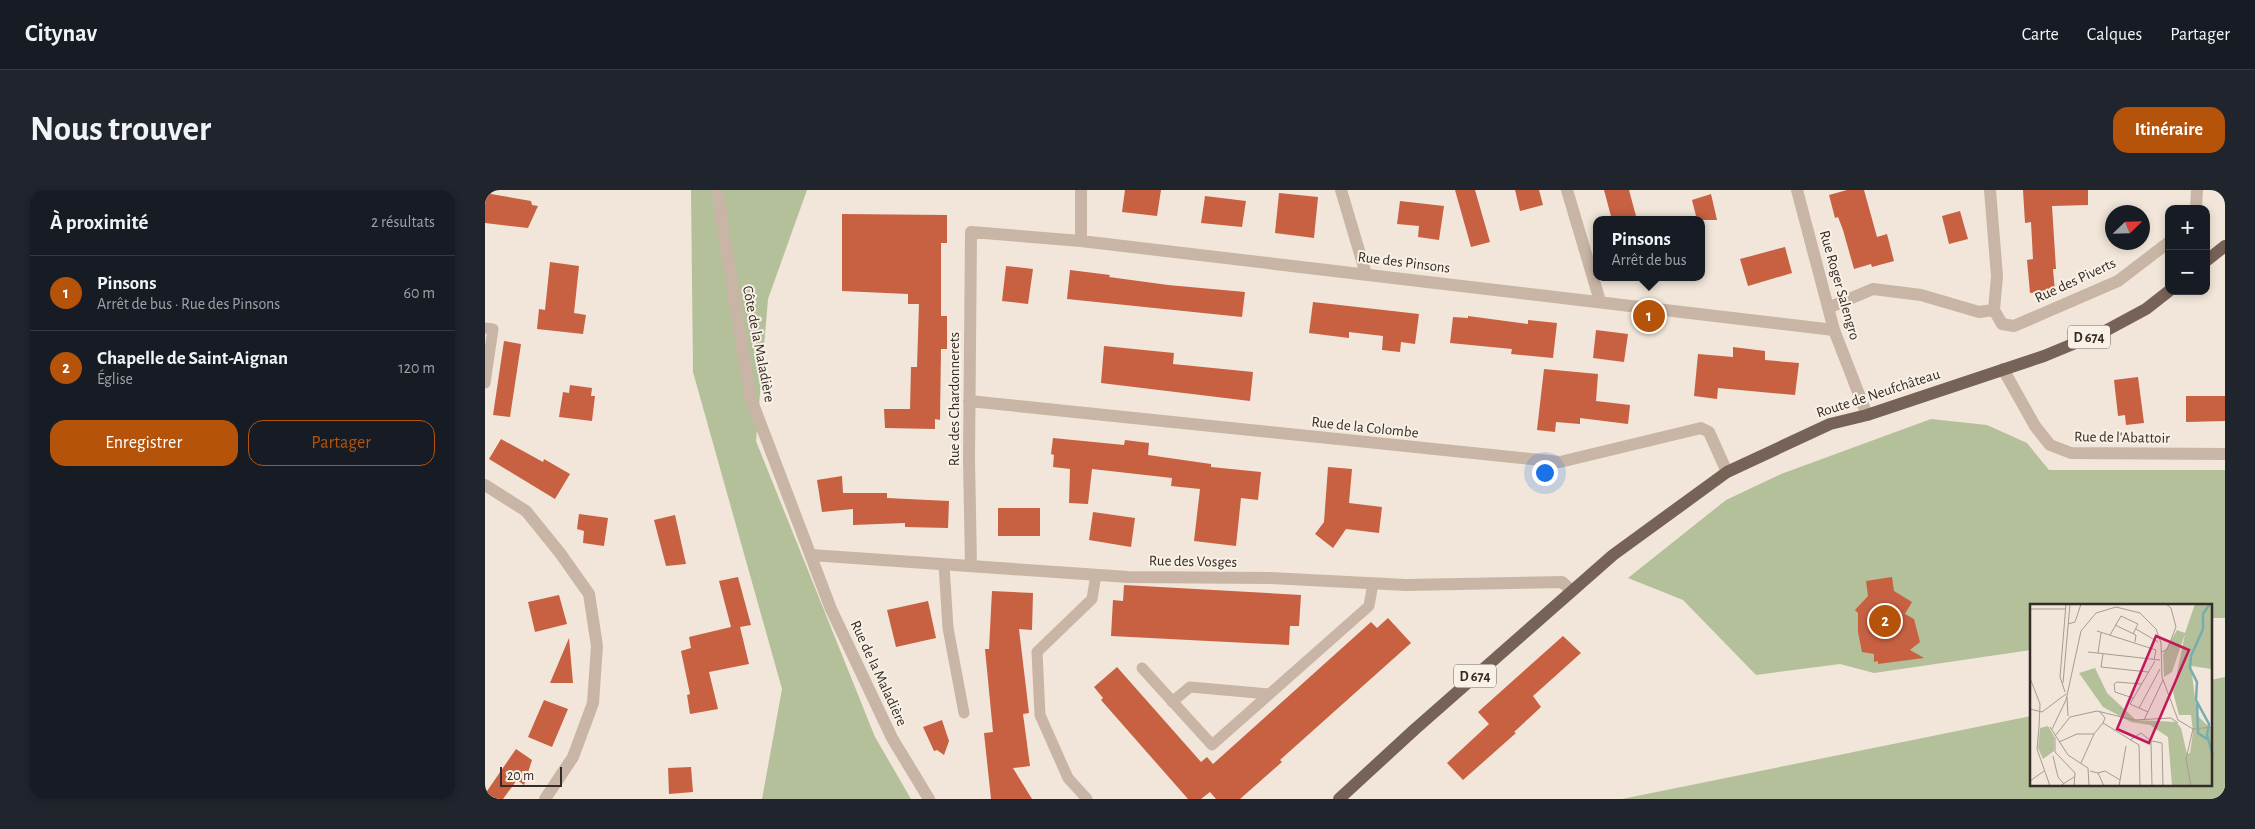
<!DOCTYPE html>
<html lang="fr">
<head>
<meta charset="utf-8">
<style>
	body { margin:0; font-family:"Alegreya Sans",sans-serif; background:#20242c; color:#f1f3f6 }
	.controls { position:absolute; right:15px; top:15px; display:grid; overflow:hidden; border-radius:10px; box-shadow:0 2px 8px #0003 }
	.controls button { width:45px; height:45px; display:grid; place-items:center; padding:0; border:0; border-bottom:1px solid #363941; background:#171b24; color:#f1f3f6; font:25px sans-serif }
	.compass { position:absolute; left:1620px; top:15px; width:45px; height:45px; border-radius:50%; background:#171b24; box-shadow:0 2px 8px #0003; rotate:67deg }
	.scale { position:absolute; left:15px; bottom:12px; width:62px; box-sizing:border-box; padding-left:5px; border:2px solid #352b27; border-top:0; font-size:14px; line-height:18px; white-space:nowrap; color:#352b27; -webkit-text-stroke:4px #f9f0e6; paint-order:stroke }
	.you { position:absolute; left:1059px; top:282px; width:18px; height:18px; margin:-12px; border:4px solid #fff; border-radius:50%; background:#1a73e8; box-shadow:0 0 0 8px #1a73e833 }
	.badge { display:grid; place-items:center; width:32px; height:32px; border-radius:50%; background:#b45309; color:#fff; font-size:16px; font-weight:700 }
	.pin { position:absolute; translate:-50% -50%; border:2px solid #fff; box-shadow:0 1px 5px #0006 }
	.popup { position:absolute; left:1108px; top:26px; width:112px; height:65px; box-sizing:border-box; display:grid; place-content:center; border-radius:10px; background:#171b24; filter:drop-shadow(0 1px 4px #0005); font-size:16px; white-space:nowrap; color:#9ea1a6 }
	.popup b { font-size:19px; color:#f1f3f6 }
	.popup::after { content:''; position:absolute; left:50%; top:100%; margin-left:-10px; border:10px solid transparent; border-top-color:#171b24 }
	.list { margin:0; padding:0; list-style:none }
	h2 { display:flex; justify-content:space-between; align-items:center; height:65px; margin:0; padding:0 20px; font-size:21px }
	h2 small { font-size:16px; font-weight:400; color:#9ea1a6 }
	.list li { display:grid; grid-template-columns:32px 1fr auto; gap:15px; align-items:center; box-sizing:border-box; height:75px; padding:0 20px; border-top:1px solid #363941 }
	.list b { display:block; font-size:19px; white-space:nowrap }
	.list p { margin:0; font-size:16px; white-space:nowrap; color:#9ea1a6 }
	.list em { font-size:16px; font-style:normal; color:#9ea1a6 }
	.actions { display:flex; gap:10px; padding:15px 20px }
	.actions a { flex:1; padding:11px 0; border:1px solid #b45309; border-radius:15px; text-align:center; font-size:18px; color:#b45309 }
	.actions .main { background:#b45309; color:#fff }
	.map { position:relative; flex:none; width:1740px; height:609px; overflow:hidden; border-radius:15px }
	header { display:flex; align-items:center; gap:30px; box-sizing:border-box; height:70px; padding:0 25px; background:#171b24; border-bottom:1px solid #363941 }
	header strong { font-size:24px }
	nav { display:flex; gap:28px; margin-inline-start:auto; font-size:18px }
	.intro { display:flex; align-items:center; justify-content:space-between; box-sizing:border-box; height:120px; padding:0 30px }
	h1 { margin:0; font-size:35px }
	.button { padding:12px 22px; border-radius:15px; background:#b45309; color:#fff; font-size:18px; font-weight:700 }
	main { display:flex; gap:30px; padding:0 30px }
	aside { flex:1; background:#171b24; border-radius:15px; box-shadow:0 2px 8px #0003 }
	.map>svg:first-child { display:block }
</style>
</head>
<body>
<header>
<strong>Citynav</strong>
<nav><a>Carte</a><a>Calques</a><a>Partager</a></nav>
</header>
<div class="intro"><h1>Nous trouver</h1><a class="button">Itinéraire</a></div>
<main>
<aside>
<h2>À proximité<small>2 résultats</small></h2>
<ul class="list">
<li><span class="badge">1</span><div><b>Pinsons</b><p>Arrêt de bus · Rue des Pinsons</p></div><em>60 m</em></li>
<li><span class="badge">2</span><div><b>Chapelle de Saint-Aignan</b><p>Église</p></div><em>120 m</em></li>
</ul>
<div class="actions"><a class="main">Enregistrer</a><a>Partager</a></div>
</aside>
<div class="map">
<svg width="1740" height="609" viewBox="0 0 1740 609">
	<rect width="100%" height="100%" fill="#f1e6d9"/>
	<path fill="#b4c099" d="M206,0h116l-39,109 -12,142 119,296 36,62h-149l20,-110 -89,-317z
		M1446,229l56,6 40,18 22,27h176v148h-14v-13h-180v45l-157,23 -34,-9 -84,11 -73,-75 -55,-22 98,-78 55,-26z
		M1740,487v122h-603l409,-83v69h180v-105z"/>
	<path fill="#c76142" d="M640,0h36l-4,26 -35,-4z
		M970,0h20l15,52 -19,5z
		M1030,0h24l4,15 -23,6z
		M1119,0h25l7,26 -14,4h-10z
		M1362,0h17l13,47 10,-3 7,27 -22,6 -1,-3 -17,5 -11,-39 -5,-13 -3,1 -6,-23z
		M1538,0h65v15l-36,1 4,63h-3l2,22 -25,2 -3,-33 6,-1 -2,-37 -6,1z
		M0,3l46,8 1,4 6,1 -10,22 -43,-5z
		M794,3l39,4 -4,41 -39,-5z
		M1226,4l6,26h-20l-5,-20z
		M720,6l41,5 -4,26 -41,-4z
		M915,11l44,5 -5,34 -21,-3 1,-11 -22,-2z
		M1475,21l8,28 -19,5 -7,-28z
		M357,24l105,1v28h-6v73h6v33h-6l-1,71 -5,-1v10l-50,-1 -1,-19h26l1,-42h6l2,-63h-11v-10l-66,-3z
		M1300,57l7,26 -44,13 -8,-27z
		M65,72l29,4 -5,47 12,2 -3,19 -46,-5 2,-20 6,1z
		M521,76l27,3 -5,35 -26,-3z
		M585,80l40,5 -1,2 59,8 77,7 -3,25 -175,-18z
		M828,112l106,12 -4,30 -14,-2 -1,10 -18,-2 1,-14 -34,-4v6l-40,-5z
		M983,126l60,8v-4l29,3 -4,35 -42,-4 1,-5 -62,-6 3,-26 15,1z
		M1111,140l32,4 -4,28 -31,-4z
		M19,151l17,3 -11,73 -17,-2z
		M619,156l70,7 -1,11 80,8 -3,29 -149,-18z
		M1248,157l32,4v9l34,3 -4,32 -77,-7 -1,11 -23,-3 4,-42 35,3z
		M1059,179l54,5 -2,27 34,4 -2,19 -48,-6v6l-24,-2 -1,10 -18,-2z
		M1653,187l6,46 -18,2 -1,-10 -7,1 -4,-36z
		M85,195l22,3 -1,8h4l-3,25 -33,-4 4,-25 6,1z
		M1701,206h39v25l-39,1z
		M568,248l71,7 1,-5 24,3 -1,12 63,9v3l50,5 -3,28 -17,-2 -5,48 -42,-5 6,-52 -29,-3 1,-8 -80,-9 -4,35 -19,-1 1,-34 -17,-2 1,-12 -3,-1z
		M16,249l42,23 1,-3 26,15 -15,25 -66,-40z
		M843,277l24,2 -3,34 33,4 -3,26 -33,-4 -13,19 -18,-14 9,-12z
		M357,286l1,17h44v5l62,3 -1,27 -43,-1v-4l-52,2v-16l-31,3 -5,-32z
		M513,318h42v28h-42z
		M608,322l42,6 -4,29 -42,-7z
		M94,324l29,4 -4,28 -21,-3 1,-12 -7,-2z
		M190,325l11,49 -20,2 -12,-46z
		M253,387l13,48 -11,2 9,37 -40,8 9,37 -28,5 -3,-19 3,-1 -9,-43 10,-3 -2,-11 42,-10 -12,-46z
		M1407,387l2,14 18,11 -7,12 9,5 6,23 -10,8 14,8 -46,6v-3l-4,1v-8l-12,-2 -4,-20v-19l-3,-3 13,-14 -2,-15z
		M639,395l177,10 -2,31h-9l-1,19 -178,-9 2,-36 10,1z
		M507,401l41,2 -1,37 -13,-1 10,84 -6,1 7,52 -17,2 19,31h-41l-7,-66 9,-1 -8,-83h4z
		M74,405l8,29 -32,8 -7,-30z
		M443,411l8,37 -40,9 -9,-37z
		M903,428l23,25 -131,117 2,2 -42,37h-24l-6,-7 -9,7h-13l-87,-99 2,-2 -9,-11 23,-20 84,95 6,-5 6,7 158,-142 6,6z
		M1078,446l18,17 -48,43 8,11 -27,25 2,1 -53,47 -16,-17 42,-39 -11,-12z
		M84,448l4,45h-23z
		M59,510l24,9 -16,38 -24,-10z
		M457,530l7,21 -5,14 -7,-5 -3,1 -11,-24z
		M31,559l16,11 -8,25 -7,-5 -14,19h-18v-5z
		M206,577l2,25 -24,2 -1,-26z"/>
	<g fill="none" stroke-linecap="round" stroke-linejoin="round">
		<path stroke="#c9b5a5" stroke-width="11" d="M0,138l8,1 -8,54
			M459,375l4,63 16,85
			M657,478l70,77 157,-139 4,-23
			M687,512l18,-15 79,7
			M602,609l-19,-21 -28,-63 -3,-63 55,-53 4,-24"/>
		<path stroke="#c9b5a5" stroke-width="12" d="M232,0l33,206 81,213 61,129 37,61
			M856,0l25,84
			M1082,0l33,111
			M1312,0l37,140 33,85
			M1711,19l1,-19
			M596,51v-51
			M1343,118l45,-19 48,6 58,17 15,-2 3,-34 -7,-86
			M1509,120l8,14 12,2 104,-45 51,-39
			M1518,179l32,57 15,19 21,8 154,1
			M484,211l591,61 141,-34 8,4 18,40
			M0,295l41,26 34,42 29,41 8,52 -4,57 -20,54 -28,42
			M326,365l317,22 141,1 137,7 156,-3 10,9
			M486,376l-2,-107 2,-227 110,9 753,89"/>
		<path stroke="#776257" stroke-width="12" d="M1721,71l19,-15
			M854,609l75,-69 199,-175 114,-83 103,-48 37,-9 177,-59 63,-26 39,-21 23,-18"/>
	</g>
	<g text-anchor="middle" stroke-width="4" stroke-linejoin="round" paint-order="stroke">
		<g fill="#f9f0e6" stroke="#706660" stroke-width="1">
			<rect x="1583" y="135.5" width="42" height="23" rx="4"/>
			<rect x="969" y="474.5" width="42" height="23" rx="4"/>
		</g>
		<g font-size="14" font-weight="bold" fill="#352b27">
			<text x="1604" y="152">D 674</text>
			<text x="990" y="491">D 674</text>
		</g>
		<g font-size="15" fill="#352b27" stroke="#f9f0e6">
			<text transform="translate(919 72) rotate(7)" y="5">Rue des Pinsons</text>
			<text transform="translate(1590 90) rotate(-25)" y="5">Rue des Piverts</text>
			<text transform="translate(1355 95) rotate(74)" y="5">Rue Roger Salengro</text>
			<text transform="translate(274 154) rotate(79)" y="5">Côte de la Maladière</text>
			<text transform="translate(1393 203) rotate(-18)" y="5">Route de Neufchâteau</text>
			<text transform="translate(469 209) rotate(-90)" y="5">Rue des Chardonnerets</text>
			<text transform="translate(880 237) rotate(6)" y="5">Rue de la Colombe</text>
			<text transform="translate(1637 247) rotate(1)" y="5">Rue de l'Abattoir</text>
			<text transform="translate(708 371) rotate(1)" y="5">Rue des Vosges</text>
			<text transform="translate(394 483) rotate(65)" y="5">Rue de la Maladière</text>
		</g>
	</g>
	<g transform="translate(1545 414)">
		<rect width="182" height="182" fill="#f1e6d9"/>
		<path d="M165,0h17v65l-21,-3 6,49 15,15v56h-40l-4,-49 -18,-12 -19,-3 -28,-15 -24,-34 16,-5 12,25 29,27 40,2 5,6 6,26 3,-1 3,-21 -2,-17h-12l-6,-23 12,-58 -13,38 -8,5 -1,-23 14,-24 8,3zM18,122l6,10v15l-11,8 -5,-11 2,-20z" fill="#b4c099"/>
		<path fill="none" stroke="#78adaf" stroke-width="2.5" d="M180,0l-7,10v15l-12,27 -1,12 7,14 -1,18 13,24 -2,11 6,21M167,97l1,32 9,6"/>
		<path fill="none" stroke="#a69b92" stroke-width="1" d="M0,5h36M38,20l7,-2 6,-18M85,21l21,10 -1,7M106,25l22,13M67,27l59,19 -2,10M80,31l11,-19 17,8 -5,10M58,48l72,8M131,48l6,-2 9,-23 -5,-19 -5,-4M68,49l3,-20M73,50l-2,13 47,5M0,74l10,26 -1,23M33,79l7,-79M35,88l-5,-15 6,-73M37,93l1,19M103,94l-18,-6 -1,-8 3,-2 24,2M109,104l21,-39M0,105l12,3 24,-18M118,108l-18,-8 25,-43M114,116l19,-40M73,119l36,22 1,41M9,123l-2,22 13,37M20,123l18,28 20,13 1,18M22,125l14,-29 15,-69 15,-18 20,-6 24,6 16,16 5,14 1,34 16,43 15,9 20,-2M25,132l15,-19 27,-6 37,9 37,-2 7,5M25,133v15l20,21 -1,13M100,136l11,-7 10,8 1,45M122,137l10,2 1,43M29,138l18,-8h17M23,152l5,21 6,7M51,159l13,-29 9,-11 2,-5 -5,-6M60,167l8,2 6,13M68,169l7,-2 15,9M0,177l14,-10M30,182l14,-9M89,182l7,-40M161,182l-5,-27 7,-30"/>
		<path fill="#c2185b" fill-opacity="0.15" stroke="#c2185b" stroke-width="2.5" d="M126,32l33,14 -40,93 -32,-14z"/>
		<rect width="182" height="182" fill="none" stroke="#352b27" stroke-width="2.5"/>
	</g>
</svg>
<div class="controls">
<button>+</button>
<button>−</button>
</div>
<svg class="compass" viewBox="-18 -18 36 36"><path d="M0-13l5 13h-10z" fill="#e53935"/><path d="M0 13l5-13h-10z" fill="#9ea1a6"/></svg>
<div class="scale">20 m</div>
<div class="you"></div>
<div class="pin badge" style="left:1164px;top:126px">1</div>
<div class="popup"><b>Pinsons</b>Arrêt de bus</div>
<div class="pin badge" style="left:1400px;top:431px">2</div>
</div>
</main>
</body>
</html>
